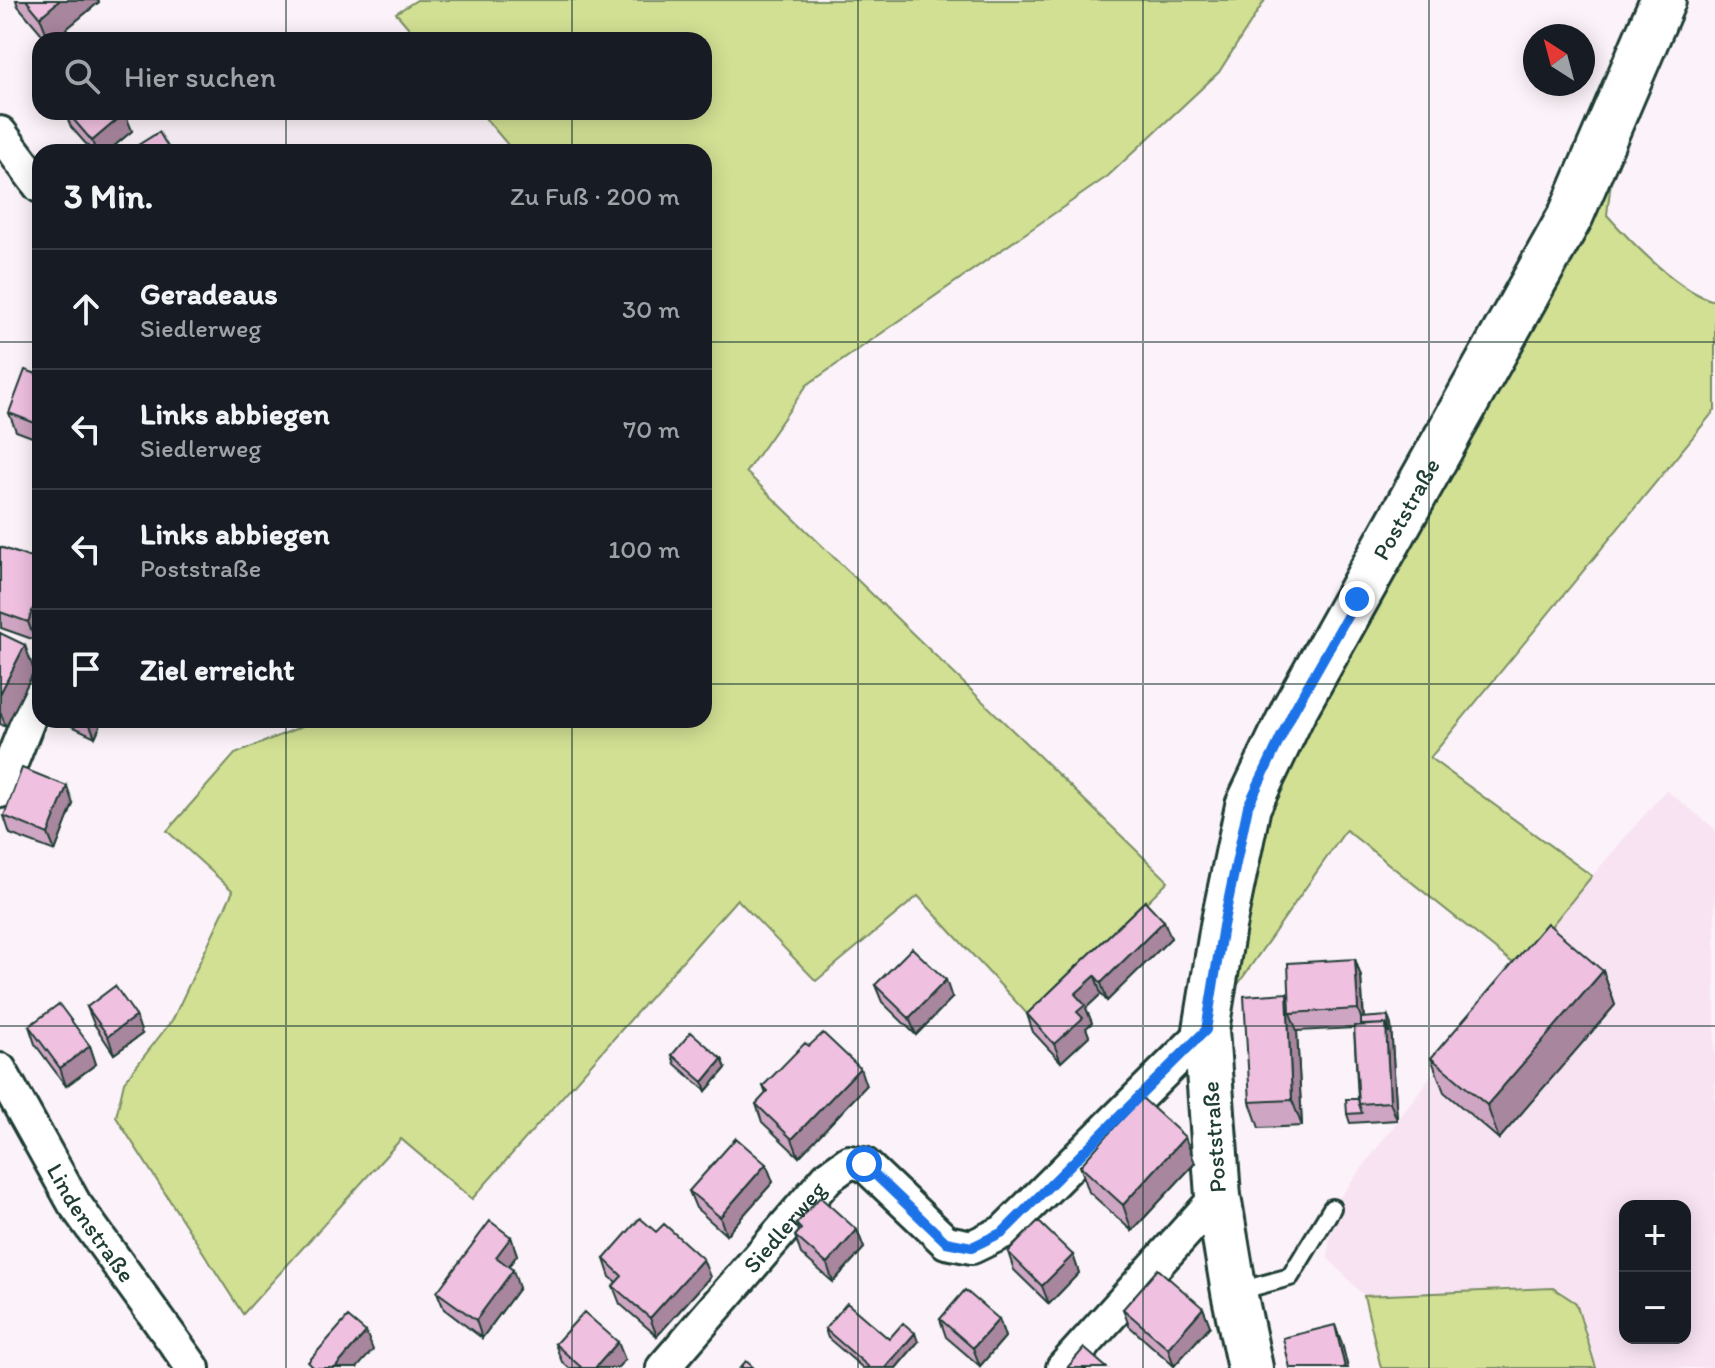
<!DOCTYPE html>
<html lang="de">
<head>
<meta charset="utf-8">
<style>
	body { margin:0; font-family:Itim,sans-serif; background:#20242c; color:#f1f3f6 }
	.controls { position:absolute; right:24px; bottom:24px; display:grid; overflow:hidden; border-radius:16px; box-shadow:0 4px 20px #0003 }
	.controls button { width:72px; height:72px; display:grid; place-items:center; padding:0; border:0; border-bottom:2px solid #363941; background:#171b24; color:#f1f3f6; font:40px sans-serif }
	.compass { position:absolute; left:1523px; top:24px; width:72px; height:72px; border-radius:50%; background:#171b24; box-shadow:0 4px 20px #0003; rotate:324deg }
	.stop { position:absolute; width:24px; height:24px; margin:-18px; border:6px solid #1a73e8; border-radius:50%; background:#fff }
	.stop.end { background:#1a73e8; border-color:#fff; box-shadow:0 2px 8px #0008 }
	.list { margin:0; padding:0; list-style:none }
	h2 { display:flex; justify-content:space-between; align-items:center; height:104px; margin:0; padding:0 32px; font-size:34px }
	h2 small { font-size:26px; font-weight:400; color:#9ea1a6 }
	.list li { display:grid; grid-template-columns:52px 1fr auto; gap:24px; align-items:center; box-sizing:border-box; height:120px; padding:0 32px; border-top:2px solid #363941 }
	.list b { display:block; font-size:30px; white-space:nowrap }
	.list p { margin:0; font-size:26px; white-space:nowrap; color:#9ea1a6 }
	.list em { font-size:26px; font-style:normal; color:#9ea1a6 }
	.icon { flex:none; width:44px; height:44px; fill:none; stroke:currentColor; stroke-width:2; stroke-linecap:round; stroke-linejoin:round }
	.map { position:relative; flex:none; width:1715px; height:1368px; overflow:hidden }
	.search { position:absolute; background:#171b24; box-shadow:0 4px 20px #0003; left:32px; top:32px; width:680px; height:88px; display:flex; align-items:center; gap:20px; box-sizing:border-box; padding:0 28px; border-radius:24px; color:#9ea1a6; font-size:30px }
	.panel { position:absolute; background:#171b24; box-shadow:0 4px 20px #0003; left:32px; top:144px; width:680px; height:584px; border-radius:24px }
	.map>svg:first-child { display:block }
</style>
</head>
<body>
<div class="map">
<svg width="1715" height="1368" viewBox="0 0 1715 1368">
	<rect width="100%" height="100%" fill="#fcf2f9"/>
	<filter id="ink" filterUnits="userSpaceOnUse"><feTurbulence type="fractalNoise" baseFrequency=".0125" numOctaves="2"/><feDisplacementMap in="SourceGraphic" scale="16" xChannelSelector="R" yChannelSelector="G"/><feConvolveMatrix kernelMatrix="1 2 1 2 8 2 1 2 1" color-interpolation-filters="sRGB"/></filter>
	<g filter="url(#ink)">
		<path fill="#f8e3f2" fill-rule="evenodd" d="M1666,790l49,39v539h-119l-20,-65 -23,-15 -189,8 -36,-38 4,-50 108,-144 152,-188zM1625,1206h60v132h-60z"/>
		<path fill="#d2e094" stroke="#788e64" stroke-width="2" d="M417,0h848l-46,72 -111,104 -301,209 -61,87 422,409 -138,136 -112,-121 -102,85 -79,-82 -265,300 -71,-60 -158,175 -127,-197 8,-35 49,-63 60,-128 -66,-60 68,-77 82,-34h387v-568h-190l-34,-40h224v-72h-285l-23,-27z
			M1621,97l-14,118c24,27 73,78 108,86v109l-285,348 162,118 -74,91 -172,-137 -140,200 42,-224z
			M1553,1288l23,15 20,65h-215l-17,-72z"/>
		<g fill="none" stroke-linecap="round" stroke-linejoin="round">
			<g stroke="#1f3d34" stroke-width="22">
				<path id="lane" d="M1235,1292l55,-15 42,-69"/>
			</g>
			<g stroke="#1f3d34" stroke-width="38">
				<g id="street">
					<path d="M0,133l40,53"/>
					<path d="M0,791l40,-101"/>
					<path id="s1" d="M0,1070l74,133 119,165"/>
					<path id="s2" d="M663,1368l165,-191 21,-15 15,2 82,78 26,5 31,-15 203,-202"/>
					<path d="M1063,1368l155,-172"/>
				</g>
			</g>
			<g stroke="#1f3d34" stroke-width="50">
				<g id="secondary">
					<path id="s3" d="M1250,1368l-16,-76 -16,-96 -12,-166 17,-104 25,-120 46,-96 277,-495 92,-215"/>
				</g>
			</g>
			<use href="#lane" stroke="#fff" stroke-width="16"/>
			<use href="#street" stroke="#fff" stroke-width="32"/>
			<use href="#secondary" stroke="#fff" stroke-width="44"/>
		</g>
		<path fill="#cea5c2" stroke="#1f3d34" stroke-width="2" d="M16,0h82l1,2 -46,38h-6l-29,-34z
			M65,112h59l8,19 -25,21h-14l-22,-25z
			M40,375v65l-24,-9 -7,-18z
			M0,547l31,11 4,82 -34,-12z
			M0,633l34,38 -28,56 -6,-3z
			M59,720h44l-8,17z
			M73,804l-18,47 -45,-17 -6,-18z
			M1145,901l26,37 -64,63 -6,-7 -15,14 6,15 -6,5 3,8 -28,26 -28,-30 -6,-18z
			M1355,959l6,18 3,41 27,7 6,95 -47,3 -3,-9 11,-15 -4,-71 -57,3 5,95 -43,2 -9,-26 40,-100z
			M1603,971l12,34 -116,134 -55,-47 -13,-34z
			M875,985l77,13 -36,37 -34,-33z
			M87,1007l55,27 -28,20 -20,-30z
			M29,1026l61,20 6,18 -30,22 -31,-42z
			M809,1046l57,40 -67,71 -37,-35 -6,-18 10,-10 -3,-8z
			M672,1055l50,4 4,9 -20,23 -31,-27z
			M1195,1163l-63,68 -43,-39 -9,-26z
			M766,1164l7,18 -47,53 -30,-27 -7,-17z
			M796,1224l61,6 7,18 -31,34 -32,-28 -6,-18 4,-5z
			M511,1237l6,18 -9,12 11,21 -37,50 -38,-29 -7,-17z
			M1008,1252l65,3 6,18 -30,31 -35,-34z
			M604,1259l106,18 -53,59 -37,-32 -7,-18 3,-4 -6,-5z
			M1203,1308l7,18 -36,40 -45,-40 -6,-17z
			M940,1319h59l6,18 -25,29 -34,-29z
			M825,1329l64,10 29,3 -22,26h-33l-35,-30z
			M555,1344l70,16 -8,8h-48l-7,-6z"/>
		<path fill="#a8869e" stroke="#1f3d34" stroke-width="2" d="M60,0h38l1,2 -46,38h-4l-9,-23z
			M125,113l7,18 -25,21h-11l-4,-11z
			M40,590v35l-5,15 -7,-18z
			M25,645l9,26 -28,56 -6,-16v-17z
			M88,720h15l-8,17z
			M67,786l6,18 -18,47 -7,-17z
			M1164,921l7,17 -64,63 -6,-18z
			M1355,959l6,18 3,50 -6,-18z
			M1603,971l12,34 -116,134 -12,-34z
			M1095,976l6,18 -15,14 6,15 -6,5 3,8 -28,26 -7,-18 23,-32 -2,-18z
			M946,980l6,18 -36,37 -7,-17z
			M1287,993l7,20h-4l7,18 5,95 -10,-26z
			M136,1016l6,18 -28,20 -6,-18z
			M1388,1016l3,9 6,95 -7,-18 -4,-78z
			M90,1046l6,18 -30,22 -6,-18z
			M722,1059l4,9 -20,23 -3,-9z
			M860,1068l6,18 -67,71 -7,-18z
			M1185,1137l10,26 -63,68 -9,-26z
			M766,1164l7,18 -47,53 -6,-18z
			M857,1230l7,18 -31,34 -6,-18z
			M511,1237l6,18 -15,20 -6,-18z
			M1073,1255l6,18 -30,31 -7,-18z
			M703,1259l7,18 -53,59 -7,-18z
			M513,1270l6,18 -37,50 -6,-18z
			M1203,1308l7,18 -36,40 -6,-18z
			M999,1319l6,18 -25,29 -7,-18z
			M1335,1325l7,18 6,25h-3z
			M366,1332l7,18 -16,18h-22z
			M915,1333l3,9 -22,26h-11z
			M618,1342l7,18 -8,8h-22z"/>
		<path fill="#f0c0e1" stroke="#1f3d34" stroke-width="2" d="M26,0h34l-20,17z
			M67,112h57l1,1 -33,28z
			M159,132l12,20h-44z
			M25,370l15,5v50l-31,-12z
			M0,547l31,11 3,-6 6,2v36l-12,32 -28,-10z
			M0,633l25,12 -25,49z
			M22,768l45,18 -19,48 -44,-18z
			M1145,901l19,20 -63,62 -6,-7 -20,18 10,11 -8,7 6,6 -29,26 -27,-30z
			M1547,923l56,48 -116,134 -56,-47z
			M912,948l34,32 -37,38 -34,-33z
			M1355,959l3,50 -68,4 -2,-50z
			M115,986l21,30 -28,20 -21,-29z
			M1287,993l5,107 -42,2 -6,-106z
			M59,1004l31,42 -30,22 -31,-42z
			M1388,1016l1,17 -3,-9 -25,1v-7z
			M1386,1024l4,78 -31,2 -5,-78z
			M691,1032l31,27 -19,23 -31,-27z
			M823,1033l37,35 -68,71 -36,-35 12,-13 -5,-5 42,-43 4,3z
			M1141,1097l44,40 -62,68 -43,-39z
			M1346,1099h12l1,5 3,9 -15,1z
			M736,1138l30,26 -46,53 -31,-26z
			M820,1197l37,33 -30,34 -32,-28 6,-7 -5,-5z
			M640,1218l16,14 8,-8 39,35 -53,59 -37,-32 9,-10 -18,-17z
			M490,1221l21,16 -15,20 17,13 -37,50 -39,-28z
			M1038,1221l35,34 -31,31 -34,-34z
			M1158,1269l45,39 -35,40 -45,-39z
			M965,1290l34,29 -26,29 -33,-29z
			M847,1303l42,36 14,-16 12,10 -30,35h-15l-45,-39z
			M584,1312l34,30 -23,26h-13l-27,-24z
			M348,1317l18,15 -31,36h-21l-6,-6z
			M1335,1325l10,43h-55l-7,-30z
			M1084,1348l23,20h-40z
			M746,1361l8,7h-14z"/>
	</g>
	<g fill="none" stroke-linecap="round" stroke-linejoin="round" filter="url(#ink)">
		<path stroke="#1a73e8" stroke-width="10" d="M864,1164l82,78 26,5 31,-15 203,-202 17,-104 25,-120 46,-96 63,-111"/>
	</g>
	<path fill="none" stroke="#1f3d34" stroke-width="2" stroke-opacity="0.55" d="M286,0v40M572,0v40M858,0v1368M1143,0v1368M1429,0v1368M286,112v40M572,112v40M0,342h40M704,342h1011M0,684h40M704,684h1011M286,720v648M572,720v648M0,1026h1715"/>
	<g text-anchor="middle" stroke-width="6" stroke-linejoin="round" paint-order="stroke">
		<g font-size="24" fill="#1f3d34" stroke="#fff">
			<text dy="8" stroke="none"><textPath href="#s3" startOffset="906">Poststraße</textPath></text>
			<text transform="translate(1214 1137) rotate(-94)" y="8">Poststraße</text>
			<text dy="8" stroke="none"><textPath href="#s1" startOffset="178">Lindenstraße</textPath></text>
			<text dy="8" stroke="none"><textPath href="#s2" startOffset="186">Siedlerweg</textPath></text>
		</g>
	</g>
</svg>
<div class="controls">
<button>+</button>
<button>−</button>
</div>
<svg class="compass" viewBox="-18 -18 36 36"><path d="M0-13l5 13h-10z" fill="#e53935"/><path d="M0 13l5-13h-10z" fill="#9ea1a6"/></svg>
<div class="stop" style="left:864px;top:1164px"></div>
<div class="stop end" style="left:1357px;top:599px"></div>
<div class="search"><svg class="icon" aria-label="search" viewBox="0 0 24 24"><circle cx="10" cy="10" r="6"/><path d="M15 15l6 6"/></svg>Hier suchen</div>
<section class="panel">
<h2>3 Min.<small>Zu Fuß · 200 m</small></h2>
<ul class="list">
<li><svg class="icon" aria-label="ahead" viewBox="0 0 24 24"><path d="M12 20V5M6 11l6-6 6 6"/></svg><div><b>Geradeaus</b><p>Siedlerweg</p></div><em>30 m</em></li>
<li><svg class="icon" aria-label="left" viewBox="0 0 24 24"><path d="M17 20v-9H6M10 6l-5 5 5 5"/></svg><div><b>Links abbiegen</b><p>Siedlerweg</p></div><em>70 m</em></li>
<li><svg class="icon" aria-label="left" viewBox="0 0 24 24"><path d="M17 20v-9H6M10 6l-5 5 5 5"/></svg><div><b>Links abbiegen</b><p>Poststraße</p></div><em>100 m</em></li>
<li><svg class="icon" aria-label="arrive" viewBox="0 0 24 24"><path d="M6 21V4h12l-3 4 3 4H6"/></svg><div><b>Ziel erreicht</b></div></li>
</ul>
</section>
</div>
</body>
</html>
